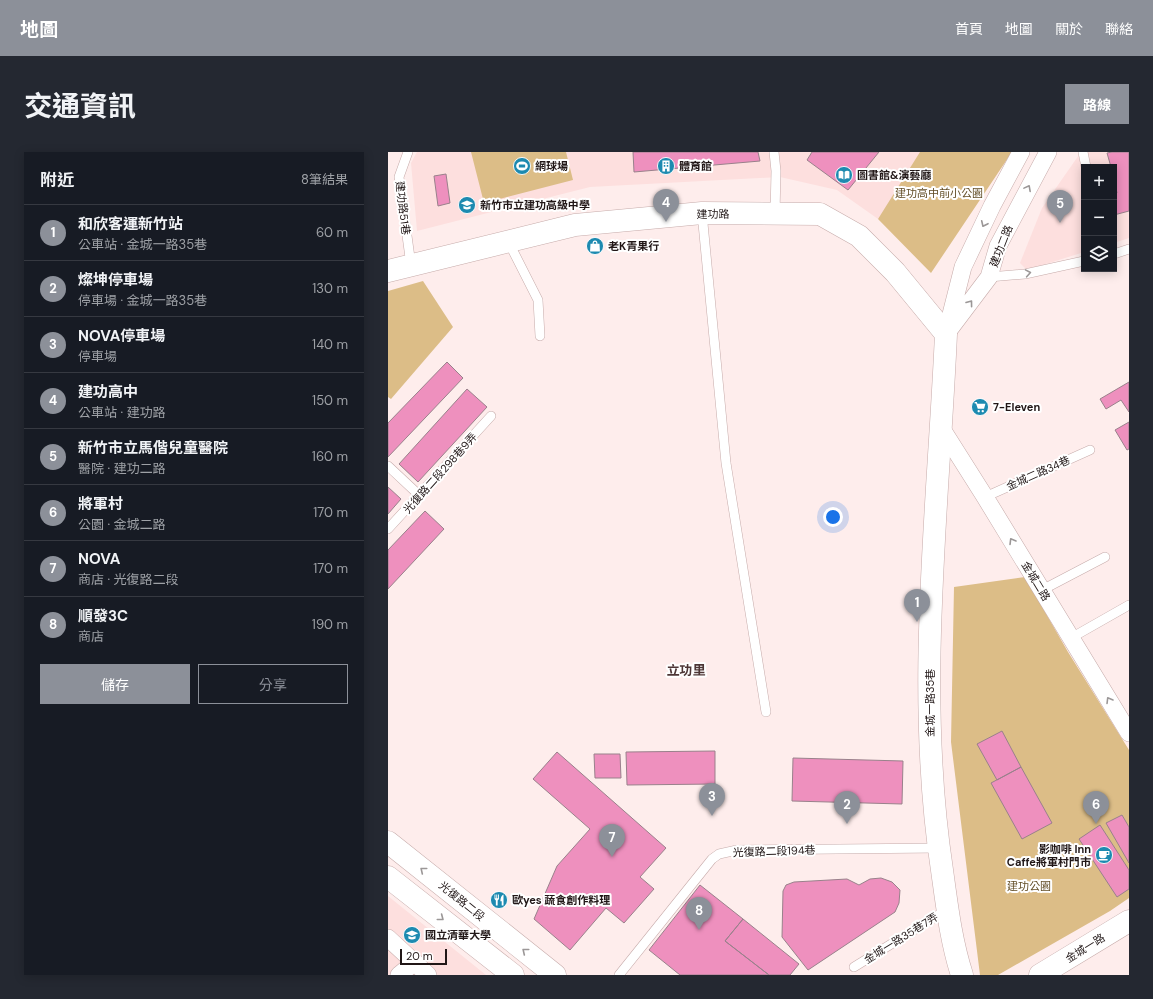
<!DOCTYPE html>
<html lang="zh-TW">
<head>
<meta charset="utf-8">
<style>
	body { margin:0; font-family:"DM Sans","Noto Sans TC",sans-serif; background:#242831; color:#f1f3f6 }
	.controls { position:absolute; right:12px; top:12px; display:grid; overflow:hidden; border-radius:0px; box-shadow:0 2px 10px #0003 }
	.controls button { width:36px; height:36px; display:grid; place-items:center; padding:0; border:0; border-bottom:1px solid #363941; background:#171b24; color:#f1f3f6; font:20px sans-serif }
	.scale { position:absolute; left:12px; bottom:10px; width:47px; box-sizing:border-box; padding-left:4px; border:2px solid #211717; border-top:0; font-size:11px; line-height:14px; white-space:nowrap; color:#211717; -webkit-text-stroke:3px #fff; paint-order:stroke }
	.you { position:absolute; left:445px; top:365px; width:14px; height:14px; margin:-10px; border:3px solid #fff; border-radius:50%; background:#1a73e8; box-shadow:0 0 0 6px #1a73e833 }
	.badge { display:grid; place-items:center; width:26px; height:26px; border-radius:50%; background:#8c9099; color:#fff; font-size:13px; font-weight:700 }
	.pin { position:absolute; translate:-50% -33px; filter:drop-shadow(0 1px 2px #0008) }
	.pin::after { content:''; position:absolute; top:21px; width:14px; height:12px; background:inherit; clip-path:polygon(0 0,100% 0,50% 100%) }
	.list { margin:0; padding:0; list-style:none }
	h2 { display:flex; justify-content:space-between; align-items:center; height:52px; margin:0; padding:0 16px; font-size:17px }
	h2 small { font-size:13px; font-weight:400; color:#9ea1a6 }
	.list li { display:grid; grid-template-columns:26px 1fr auto; gap:12px; align-items:center; box-sizing:border-box; height:56px; padding:0 16px; border-top:1px solid #363941 }
	.list b { display:block; font-size:15px; white-space:nowrap }
	.list p { margin:0; font-size:13px; white-space:nowrap; color:#9ea1a6 }
	.list em { font-size:13px; font-style:normal; color:#9ea1a6 }
	.actions { display:flex; gap:8px; padding:12px 16px }
	.actions a { flex:1; padding:9px 0; border:1px solid #8c9099; border-radius:0px; text-align:center; font-size:14px; color:#8c9099 }
	.actions .main { background:#8c9099; color:#fff }
	.icon { flex:none; width:22px; height:22px; fill:none; stroke:currentColor; stroke-width:2; stroke-linecap:round; stroke-linejoin:round }
	.map { position:relative; flex:none; width:741px; height:823px; overflow:hidden; border-radius:0px }
	header { display:flex; align-items:center; gap:24px; box-sizing:border-box; height:56px; padding:0 20px; background:#8c9099; color:#fff }
	header strong { font-size:19px }
	nav { display:flex; gap:22px; margin-inline-start:auto; font-size:14px }
	.intro { display:flex; align-items:center; justify-content:space-between; box-sizing:border-box; height:96px; padding:0 24px }
	h1 { margin:0; font-size:28px }
	.button { padding:10px 18px; border-radius:0px; background:#8c9099; color:#fff; font-size:14px; font-weight:700 }
	main { display:flex; gap:24px; padding:0 24px }
	aside { flex:1; background:#171b24; border-radius:0px; box-shadow:0 2px 10px #0003 }
	.map>svg:first-child { display:block }
</style>
</head>
<body>
<header>
<strong>地圖</strong>
<nav><a>首頁</a><a>地圖</a><a>關於</a><a>聯絡</a></nav>
</header>
<div class="intro"><h1>交通資訊</h1><a class="button">路線</a></div>
<main>
<aside>
<h2>附近<small>8筆結果</small></h2>
<ul class="list">
<li><span class="badge">1</span><div><b>和欣客運新竹站</b><p>公車站 · 金城一路35巷</p></div><em>60 m</em></li>
<li><span class="badge">2</span><div><b>燦坤停車場</b><p>停車場 · 金城一路35巷</p></div><em>130 m</em></li>
<li><span class="badge">3</span><div><b>NOVA停車場</b><p>停車場</p></div><em>140 m</em></li>
<li><span class="badge">4</span><div><b>建功高中</b><p>公車站 · 建功路</p></div><em>150 m</em></li>
<li><span class="badge">5</span><div><b>新竹市立馬偕兒童醫院</b><p>醫院 · 建功二路</p></div><em>160 m</em></li>
<li><span class="badge">6</span><div><b>將軍村</b><p>公園 · 金城二路</p></div><em>170 m</em></li>
<li><span class="badge">7</span><div><b>NOVA</b><p>商店 · 光復路二段</p></div><em>170 m</em></li>
<li><span class="badge">8</span><div><b>順發3C</b><p>商店</p></div><em>190 m</em></li>
</ul>
<div class="actions"><a class="main">儲存</a><a>分享</a></div>
</aside>
<div class="map">
<svg width="741" height="823" viewBox="0 0 741 823">
	<rect width="100%" height="100%" fill="#feedec"/>
	<path fill="#fddfde" d="M29,0h508l-47,67 -41,-29 -57,-13 -190,10 -173,44 -6,-68z
		M693,0h48v86l-15,5v-76h-30v85l-57,18 -7,-7 22,-55z
		M0,744l98,79h-98z"/>
	<path fill="#dcbd87" d="M83,0h95l7,28 -89,23z
		M532,0h92l-81,121 -53,-54z
		M35,129l30,46 -62,72 -3,-2v-106z
		M637,425l43,75 61,98v148l-19,13 -112,64h-18l-29,-233 3,-155z"/>
	<path fill="#ee90be" stroke="#99818b" d="M245,0h125l2,9 -126,11z
		M424,0h67l-31,38 -41,-30z
		M724,0h17v59l-15,4v-21l3,-1 -3,-13v-13h-3l-4,-14z
		M58,22l4,29 -12,3 -4,-30z
		M59,210l16,16 -75,79v-34z
		M741,230v30l-8,-12 -15,9 -6,-10z
		M79,237l20,18 -69,75 -19,-18z
		M741,270v27l-2,1 -12,-20z
		M0,335l13,12 -13,15z
		M37,359l19,18 -56,60v-39z
		M614,579l19,36 -24,13 -20,-36z
		M327,599v33l-88,1 -1,-33z
		M169,600l109,96 -26,29 14,12 -30,34 -18,-15 -36,42 -36,-31 23,-53 33,-37 -57,-50z
		M206,602h26l1,24h-26z
		M405,606l110,3 -1,43 -110,-3z
		M633,615l31,56 -30,16 -31,-56z
		M734,663l7,12v36l-23,-40z
		M712,673l29,45v19l-12,8 -38,-58z
		M493,726l11,4 8,8 -1,13 -4,9 -87,58 -26,-33 1,-46 3,-6 8,-3 53,-3 12,6 11,-6z
		M312,733l43,34 -18,22 44,34h-89l-31,-25z
		M355,767l56,45 -9,11h-21l-44,-34z"/>
	<g fill="none" stroke-linecap="round" stroke-linejoin="round">
		<g stroke="#c6abaa" stroke-width="10">
			<path id="lane" d="M20,0l-9,25 12,88
				M386,0l2,19 -1,43
				M695,0l3,15
				M314,61l24,250 40,249
				M120,89l30,59 2,36
				M726,102l15,-5
				M601,125l36,-3 59,-13
				M0,314l31,29
				M597,345l105,-47
				M0,377l103,-113
				M654,438l63,-33
				M683,486l58,-33
				M466,815l94,-58
				M231,823l93,-116 7,-5 18,-4 202,-2"/>
		</g>
		<g stroke="#c6abaa" stroke-width="18">
			<path id="street" d="M560,174l15,-59 29,-61 29,-54
				M558,182l43,-57 9,-31 50,-94
				M554,277l43,68 144,236
				M0,786l40,37
				M11,823l16,-13"/>
		</g>
		<g stroke="#c6abaa" stroke-width="23">
			<path id="secondary" d="M0,119l187,-46 127,-12 118,1 39,22 36,36 51,62c-8,178 -31,358 -4,536 5,36 9,71 20,105
				M0,690l167,133
				M0,725l125,98
				M652,823l89,-54"/>
		</g>
		<use href="#lane" stroke="#fff" stroke-width="9"/>
		<use href="#street" stroke="#fff" stroke-width="17"/>
		<use href="#secondary" stroke="#fff" stroke-width="22"/>
	</g>
	<defs><path id="oneway-chevron" d="M-2-3.5L2.5 0L-2 3.5" fill="none" stroke-width="1.6" stroke-linecap="round" stroke-linejoin="round"/></defs>
	<g stroke="#9b9797">
		<use href="#oneway-chevron" transform="translate(640 36) rotate(-62)"/>
		<use href="#oneway-chevron" transform="translate(596 72) rotate(115)"/>
		<use href="#oneway-chevron" transform="translate(640 121) rotate(-10)"/>
		<use href="#oneway-chevron" transform="translate(582 151) rotate(-53)"/>
		<use href="#oneway-chevron" transform="translate(624 389) rotate(-121)"/>
		<use href="#oneway-chevron" transform="translate(721 548) rotate(-121)"/>
		<use href="#oneway-chevron" transform="translate(35 718) rotate(-141)"/>
		<use href="#oneway-chevron" transform="translate(53 766) rotate(38)"/>
		<use href="#oneway-chevron" transform="translate(137 799) rotate(-141)"/>
	</g>
	<defs>
		<g id="stadium-disc" transform="scale(0.9)"><circle r="9.5" fill="#1d8ab0" stroke="#fff"/><path d="M0-5a6.5 5 0 1 0 0 10a6.5 5 0 1 0 0-10ZM-3.5-1.8h7v3.6h-7Z" fill="#fff"/></g>
		<g id="building-disc" transform="scale(0.9)"><circle r="9.5" fill="#1d8ab0" stroke="#fff"/><path d="M-4-6H4V6H1V3H-1V6H-4ZM-2.5-4.3h1.7v1.8h-1.7ZM.8-4.3h1.7v1.8H.8ZM-2.5-1h1.7V.8h-1.7ZM.8-1h1.7V.8H.8Z" fill="#fff"/></g>
		<g id="library-disc" transform="scale(0.9)"><circle r="9.5" fill="#1d8ab0" stroke="#fff"/><path d="M-6-4Q-3-5.5-.7-3.5V5Q-3 3-6 4ZM6-4Q3-5.5 .7-3.5V5Q3 3 6 4Z" fill="#fff"/></g>
		<g id="school-disc" transform="scale(0.9)"><circle r="9.5" fill="#1d8ab0" stroke="#fff"/><path d="M0-5L7-2L0 1L-7-2ZM-4 1L0 2.5L4 1V4Q0 6-4 4Z" fill="#fff"/></g>
		<g id="shop-disc" transform="scale(0.9)"><circle r="9.5" fill="#1d8ab0" stroke="#fff"/><path d="M-5-2.5h2.3a2.7 3.5 0 0 1 5.4 0H5L5.5 6h-11ZM-1.5-2.5h3a1.5 2.3 0 0 0-3 0Z" fill="#fff"/></g>
		<g id="supermarket-disc" transform="scale(0.9)"><circle r="9.5" fill="#1d8ab0" stroke="#fff"/><path d="M-6-5.5h2.5l.6 2H6L4.5 2H-2.5L-4.4-4H-6ZM-1.5 3.2a1.3 1.3 0 1 0 .1 0ZM3 3.2a1.3 1.3 0 1 0 .1 0Z" fill="#fff"/></g>
		<g id="cafe-disc" transform="scale(0.9)"><circle r="9.5" fill="#1d8ab0" stroke="#fff"/><path d="M-5.5-4.5H6V0H3Q3 3.5 0 3.5H-2.5Q-5.5 3.5-5.5 0ZM3-3.2v2h1.7v-2ZM-6 4.5H4V6H-6Z" fill="#fff"/></g>
		<g id="restaurant-disc" transform="scale(0.9)"><circle r="9.5" fill="#1d8ab0" stroke="#fff"/><path d="M-5-6h1v4h1v-4h1v4h1v-4h1v5L-1.5 .5V6h-2V.5L-5-1ZM5-6V6H3V1.5H1.5Q1.5-4 5-6Z" fill="#fff"/></g>
		<g id="university-disc" transform="scale(0.9)"><circle r="9.5" fill="#1d8ab0" stroke="#fff"/><path d="M0-5L7-2L0 1L-7-2ZM-4 1L0 2.5L4 1V4Q0 6-4 4Z" fill="#fff"/></g>
	</defs>
	<g fill-rule="evenodd">
		<use href="#stadium-disc" x="134" y="14"/>
		<use href="#building-disc" x="278" y="14"/>
		<use href="#library-disc" x="456" y="23"/>
		<use href="#school-disc" x="79" y="53"/>
		<use href="#shop-disc" x="207" y="94"/>
		<use href="#supermarket-disc" x="592" y="255"/>
		<use href="#cafe-disc" x="716" y="703"/>
		<use href="#restaurant-disc" x="111" y="748"/>
		<use href="#university-disc" x="24" y="783"/>
	</g>
	<g text-anchor="middle" stroke-width="4" stroke-linejoin="round" paint-order="stroke">
		<g font-size="11" font-weight="bold" fill="#211717" stroke="#fff" text-anchor="start">
			<text x="147" y="18">網球場</text>
			<text x="291" y="18">體育館</text>
			<text x="469" y="27">圖書館&amp;演藝廳</text>
			<text x="92" y="57">新竹市立建功高級中學</text>
			<text x="220" y="98">老K青果行</text>
			<text x="605" y="259">7-Eleven</text>
			<text x="703" y="701" text-anchor="end">影咖啡 Inn<tspan x="703" dy="13">Caffe將軍村門市</tspan></text>
			<text x="124" y="752">歐yes 蔬食創作料理</text>
			<text x="37" y="787">國立清華大學</text>
		</g>
		<g font-size="11" fill="#624d26" stroke="#fff">
			<text x="551" y="45">建功高中前小公園</text>
			<text x="641" y="738">建功公園</text>
		</g>
		<g font-size="11" fill="#211717" stroke="#fff">
			<text transform="translate(15 56) rotate(83)" y="4">建功路51巷</text>
			<text transform="translate(325 62) rotate(-1)" y="4">建功路</text>
			<text transform="translate(613 94) rotate(-69)" y="4">建功二路</text>
			<text transform="translate(52 321) rotate(-48)" y="4">光復路二段298巷9弄</text>
			<text transform="translate(650 321) rotate(-24)" y="4">金城二路34巷</text>
			<text transform="translate(648 429) rotate(59)" y="4">金城二路</text>
			<text transform="translate(542 551) rotate(-90)" y="4">金城一路35巷</text>
			<text transform="translate(386 699) rotate(-2)" y="4">光復路二段194巷</text>
			<text transform="translate(74 749) rotate(39)" y="4">光復路二段</text>
			<text transform="translate(513 786) rotate(-32)" y="4">金城一路35巷7弄</text>
			<text transform="translate(697 796) rotate(-32)" y="4">金城一路</text>
		</g>
		<g font-size="13" font-weight="bold" fill="#4d3636" stroke="#fff">
			<text x="298" y="523">立功里</text>
		</g>
	</g>
</svg>
<div class="controls">
<button>+</button>
<button>−</button>
<button><svg class="icon" aria-label="layers" viewBox="0 0 24 24"><path d="M12 4l9 5-9 5-9-5zM3 14l9 5 9-5"/></svg></button>
</div>
<div class="scale">20 m</div>
<div class="you"></div>
<div class="pin badge" style="left:529px;top:470px">1</div>
<div class="pin badge" style="left:459px;top:672px">2</div>
<div class="pin badge" style="left:324px;top:664px">3</div>
<div class="pin badge" style="left:278px;top:70px">4</div>
<div class="pin badge" style="left:672px;top:71px">5</div>
<div class="pin badge" style="left:708px;top:672px">6</div>
<div class="pin badge" style="left:224px;top:705px">7</div>
<div class="pin badge" style="left:311px;top:778px">8</div>
</div>
</main>
</body>
</html>
